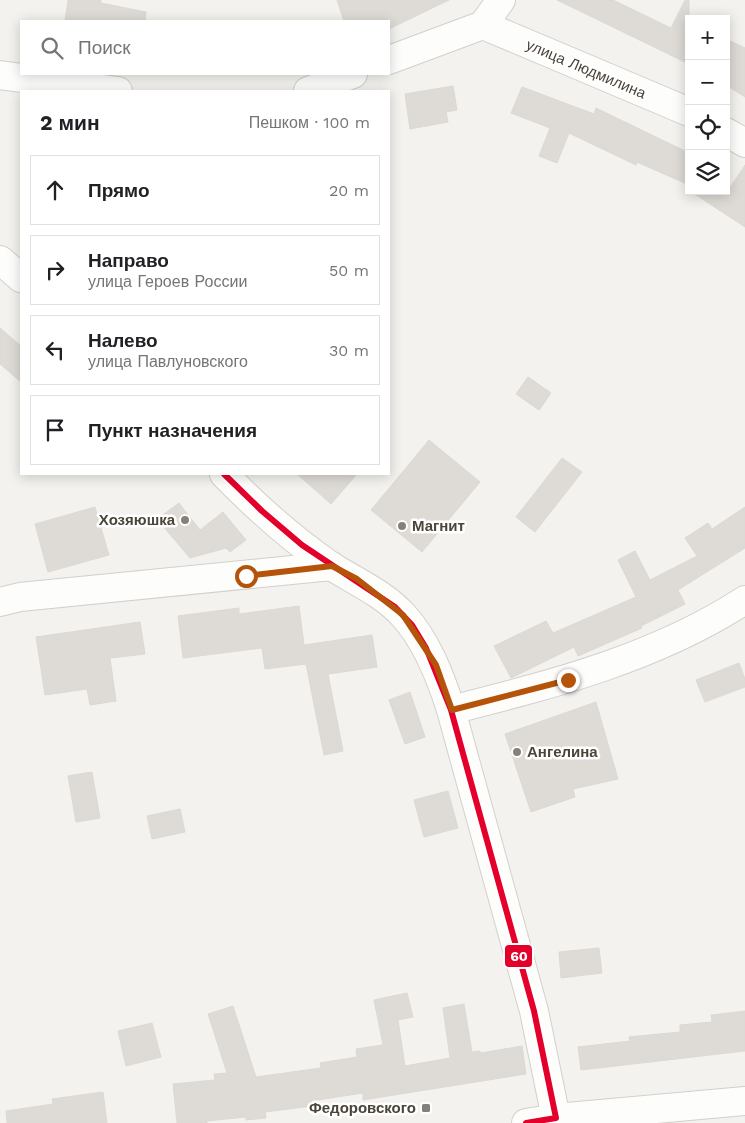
<!DOCTYPE html>
<html lang="ru">
<head>
<meta charset="utf-8">
<style>
	body { margin:0; font-family:"Work Sans",sans-serif; background:#f6f6f6; color:#202124 }
	.controls { position:absolute; right:15px; top:15px; display:grid; overflow:hidden; border-radius:0px; box-shadow:0 2px 12px #0003 }
	.controls button { width:45px; height:45px; display:grid; place-items:center; padding:0; border:0; border-bottom:1px solid #e0e0e0; background:#fff; color:#202124; font:25px sans-serif }
	.stop { position:absolute; width:15px; height:15px; margin:-11px; border:4px solid #b45309; border-radius:50%; background:#fff }
	.stop.end { background:#b45309; border-color:#fff; box-shadow:0 1px 5px #0008 }
	.list { margin:0; padding:0; list-style:none }
	h2 { display:flex; justify-content:space-between; align-items:center; height:65px; margin:0; padding:0 20px; font-size:21px }
	h2 small { font-size:16px; font-weight:400; color:#757577 }
	.list li { display:grid; grid-template-columns:32px 1fr auto; gap:15px; align-items:center; box-sizing:border-box; height:70px; margin:0 10px 10px; padding:0 10px; border:1px solid #e0e0e0; border-radius:0px }
	.list b { display:block; font-size:19px; white-space:nowrap }
	.list p { margin:0; font-size:16px; white-space:nowrap; color:#757577 }
	.list em { font-size:16px; font-style:normal; color:#757577 }
	.icon { flex:none; width:28px; height:28px; fill:none; stroke:currentColor; stroke-width:2; stroke-linecap:round; stroke-linejoin:round }
	.map { position:relative; flex:none; width:745px; height:1123px; overflow:hidden }
	.search { position:absolute; background:#fff; box-shadow:0 2px 12px #0003; left:20px; top:20px; width:370px; height:55px; display:flex; align-items:center; gap:12px; box-sizing:border-box; padding:0 18px; border-radius:0px; color:#757577; font-size:19px }
	.panel { position:absolute; background:#fff; box-shadow:0 2px 12px #0003; left:20px; top:90px; width:370px; height:385px; border-radius:0px }
	.map>svg:first-child { display:block }
</style>
</head>
<body>
<div class="map">
<svg width="745" height="1123" viewBox="0 0 745 1123">
	<rect width="100%" height="100%" fill="#f4f2ee"/>
	<path fill="#dedbd6" stroke="#dcd9d4" d="M68,0h33v3l45,9 -1,9h-80z
		M337,0h112l-60,29v-8h-45z
		M557,0h56l58,28 14,-28h4v64z
		M726,39l19,9v49l-19,-12z
		M453,86l4,24 -11,2 2,10 -38,7 -5,-35z
		M522,87l72,27 2,-6 93,45v32l-52,-23 -1,3 -67,-32 -12,30 -18,-7 11,-28 -39,-15z
		M745,165v62l-55,-36h38z
		M0,328l21,18v36l-21,-18z
		M528,377l23,16 -12,17 -23,-16z
		M429,440l51,42 -58,70 -51,-42z
		M562,458l20,14 -47,60 -19,-15z
		M297,474h60l-26,30z
		M179,503l21,27 23,-18 23,28 -16,12 -4,-4 -36,10 -33,-39z
		M95,507l14,48 -61,17 -13,-48z
		M745,507v41l-67,42 7,14 -44,22 1,2 -64,28 -4,-9 -63,31 -17,-32 52,-25 7,12 83,-36 -18,-37 17,-9 15,29 47,-24 -12,-18 23,-15 4,6z
		M299,606l5,39 68,-10 5,32 -49,7 15,77 -19,4 -18,-91 -41,5 -3,-21 -79,10 -5,-42 61,-8v6z
		M140,622l5,32 -35,4 6,43 -26,4 -3,-16 -42,6 -9,-58z
		M739,663l6,16v8l-40,15 -9,-22z
		M410,692l15,45 -20,7 -16,-44z
		M596,702l22,77 -45,10 2,8 -44,15 -26,-78z
		M92,772l8,46 -24,4 -8,-46z
		M448,791l10,37 -34,9 -10,-37z
		M180,809l5,23 -33,7 -5,-23z
		M599,948l3,25 -41,5 -2,-26z
		M407,993l6,24 -15,3 7,46 45,-8 -7,-50 21,-4 8,48 8,-1 1,2 41,-7 4,28 -163,26v-7l-52,8 1,5 -47,6 1,6 -20,2v-3l-39,4v2h-30l-4,-39 42,-4 -1,-6 13,-1 -19,-59 25,-8 23,71 65,-9 -1,-5 37,-6 -1,-8 27,-4 -9,-45z
		M745,1011v40l-164,19 -3,-23 52,-6 -1,-4 51,-5v-7l32,-3 -1,-7z
		M152,1023l9,34 -35,9 -8,-35z
		M103,1092l4,31h-100l-1,-12 47,-7 -1,-5z"/>
	<g fill="none" stroke-linecap="round" stroke-linejoin="round">
		<g stroke="#d2d0cb" stroke-width="30">
			<path id="minor" d="M483,25l206,87
				M389,60l94,-35 18,-25
				M0,75l118,16
				M308,91l45,-17
				M726,132l19,11
				M0,260l21,18
				M224,474c33,34 68,65 107,92 24,15 53,28 72,49 24,26 38,63 48,95l83,301 22,107 189,-17
				M0,602l20,-5 312,-31
				M451,710c102,-26 205,-52 294,-110"/>
		</g>
		<g stroke="#d2d0cb" stroke-width="30">
			<path id="tertiary" d="M526,1123l30,-5 2,5"/>
		</g>
		<use href="#minor" stroke="#fdfdfc" stroke-width="28"/>
		<use href="#tertiary" stroke="#fdfdfc" stroke-width="28"/>
		<g stroke="#fff" stroke-width="10">
			<path id="bus-1" d="M224,474l38,37 40,34 93,62 17,18 14,23 25,62 83,301 22,107 -30,5"/>
		</g>
		<use href="#bus-1" stroke="#e4002b" stroke-width="6"/>
	</g>
	<g fill="none" stroke-linecap="round" stroke-linejoin="round">
		<path stroke="#b45309" stroke-width="6" d="M246,576l86,-10 25,13 46,36 33,50 16,45 116,-30"/>
	</g>
	<g fill="#868178" stroke="#fff" stroke-width="2">
		<circle cx="185" cy="520" r="5"/>
		<circle cx="402" cy="526" r="5"/>
		<circle cx="517" cy="752" r="5"/>
		<rect x="421" y="1103" width="10" height="10" rx="2.5"/>
	</g>
	<g text-anchor="middle" stroke-width="5" stroke-linejoin="round" paint-order="stroke">
		<g font-size="15" fill="#4b4439" stroke="#fff">
			<text transform="translate(586 69) rotate(23)" y="5">улица Людмилина</text>
		</g>
		<g font-size="15" font-weight="bold" fill="#4b4439" stroke="#fff" text-anchor="end">
			<text x="175" y="525">Хозяюшка</text>
			<text x="412" y="531" text-anchor="start">Магнит</text>
			<text x="527" y="757" text-anchor="start">Ангелина</text>
			<text x="416" y="1113">Федоровского</text>
		</g>
	</g>
	<rect stroke="#fff" stroke-width="2" x="504" y="944" width="29" height="24" rx="5" fill="#e4002b"/>
	<g font-size="14" text-anchor="middle" font-weight="bold" fill="#fff">
		<text x="519" y="961">60</text>
	</g>
</svg>
<div class="controls">
<button>+</button>
<button>−</button>
<button><svg class="icon" aria-label="locate" viewBox="0 0 24 24"><circle cx="12" cy="12" r="6"/><path d="M12 2v4M12 18v4M2 12h4M18 12h4"/></svg></button>
<button><svg class="icon" aria-label="layers" viewBox="0 0 24 24"><path d="M12 4l9 5-9 5-9-5zM3 14l9 5 9-5"/></svg></button>
</div>
<div class="stop" style="left:246px;top:576px"></div>
<div class="stop end" style="left:568px;top:680px"></div>
<div class="search"><svg class="icon" aria-label="search" viewBox="0 0 24 24"><circle cx="10" cy="10" r="6"/><path d="M15 15l6 6"/></svg>Поиск</div>
<section class="panel">
<h2>2 мин<small>Пешком · 100 m</small></h2>
<ul class="list">
<li><svg class="icon" aria-label="ahead" viewBox="0 0 24 24"><path d="M12 20V5M6 11l6-6 6 6"/></svg><div><b>Прямо</b></div><em>20 m</em></li>
<li><svg class="icon" aria-label="right" viewBox="0 0 24 24"><path d="M7 20v-9h11M14 6l5 5-5 5"/></svg><div><b>Направо</b><p>улица Героев России</p></div><em>50 m</em></li>
<li><svg class="icon" aria-label="left" viewBox="0 0 24 24"><path d="M17 20v-9H6M10 6l-5 5 5 5"/></svg><div><b>Налево</b><p>улица Павлуновского</p></div><em>30 m</em></li>
<li><svg class="icon" aria-label="arrive" viewBox="0 0 24 24"><path d="M6 21V4h12l-3 4 3 4H6"/></svg><div><b>Пункт назначения</b></div></li>
</ul>
</section>
</div>
</body>
</html>
